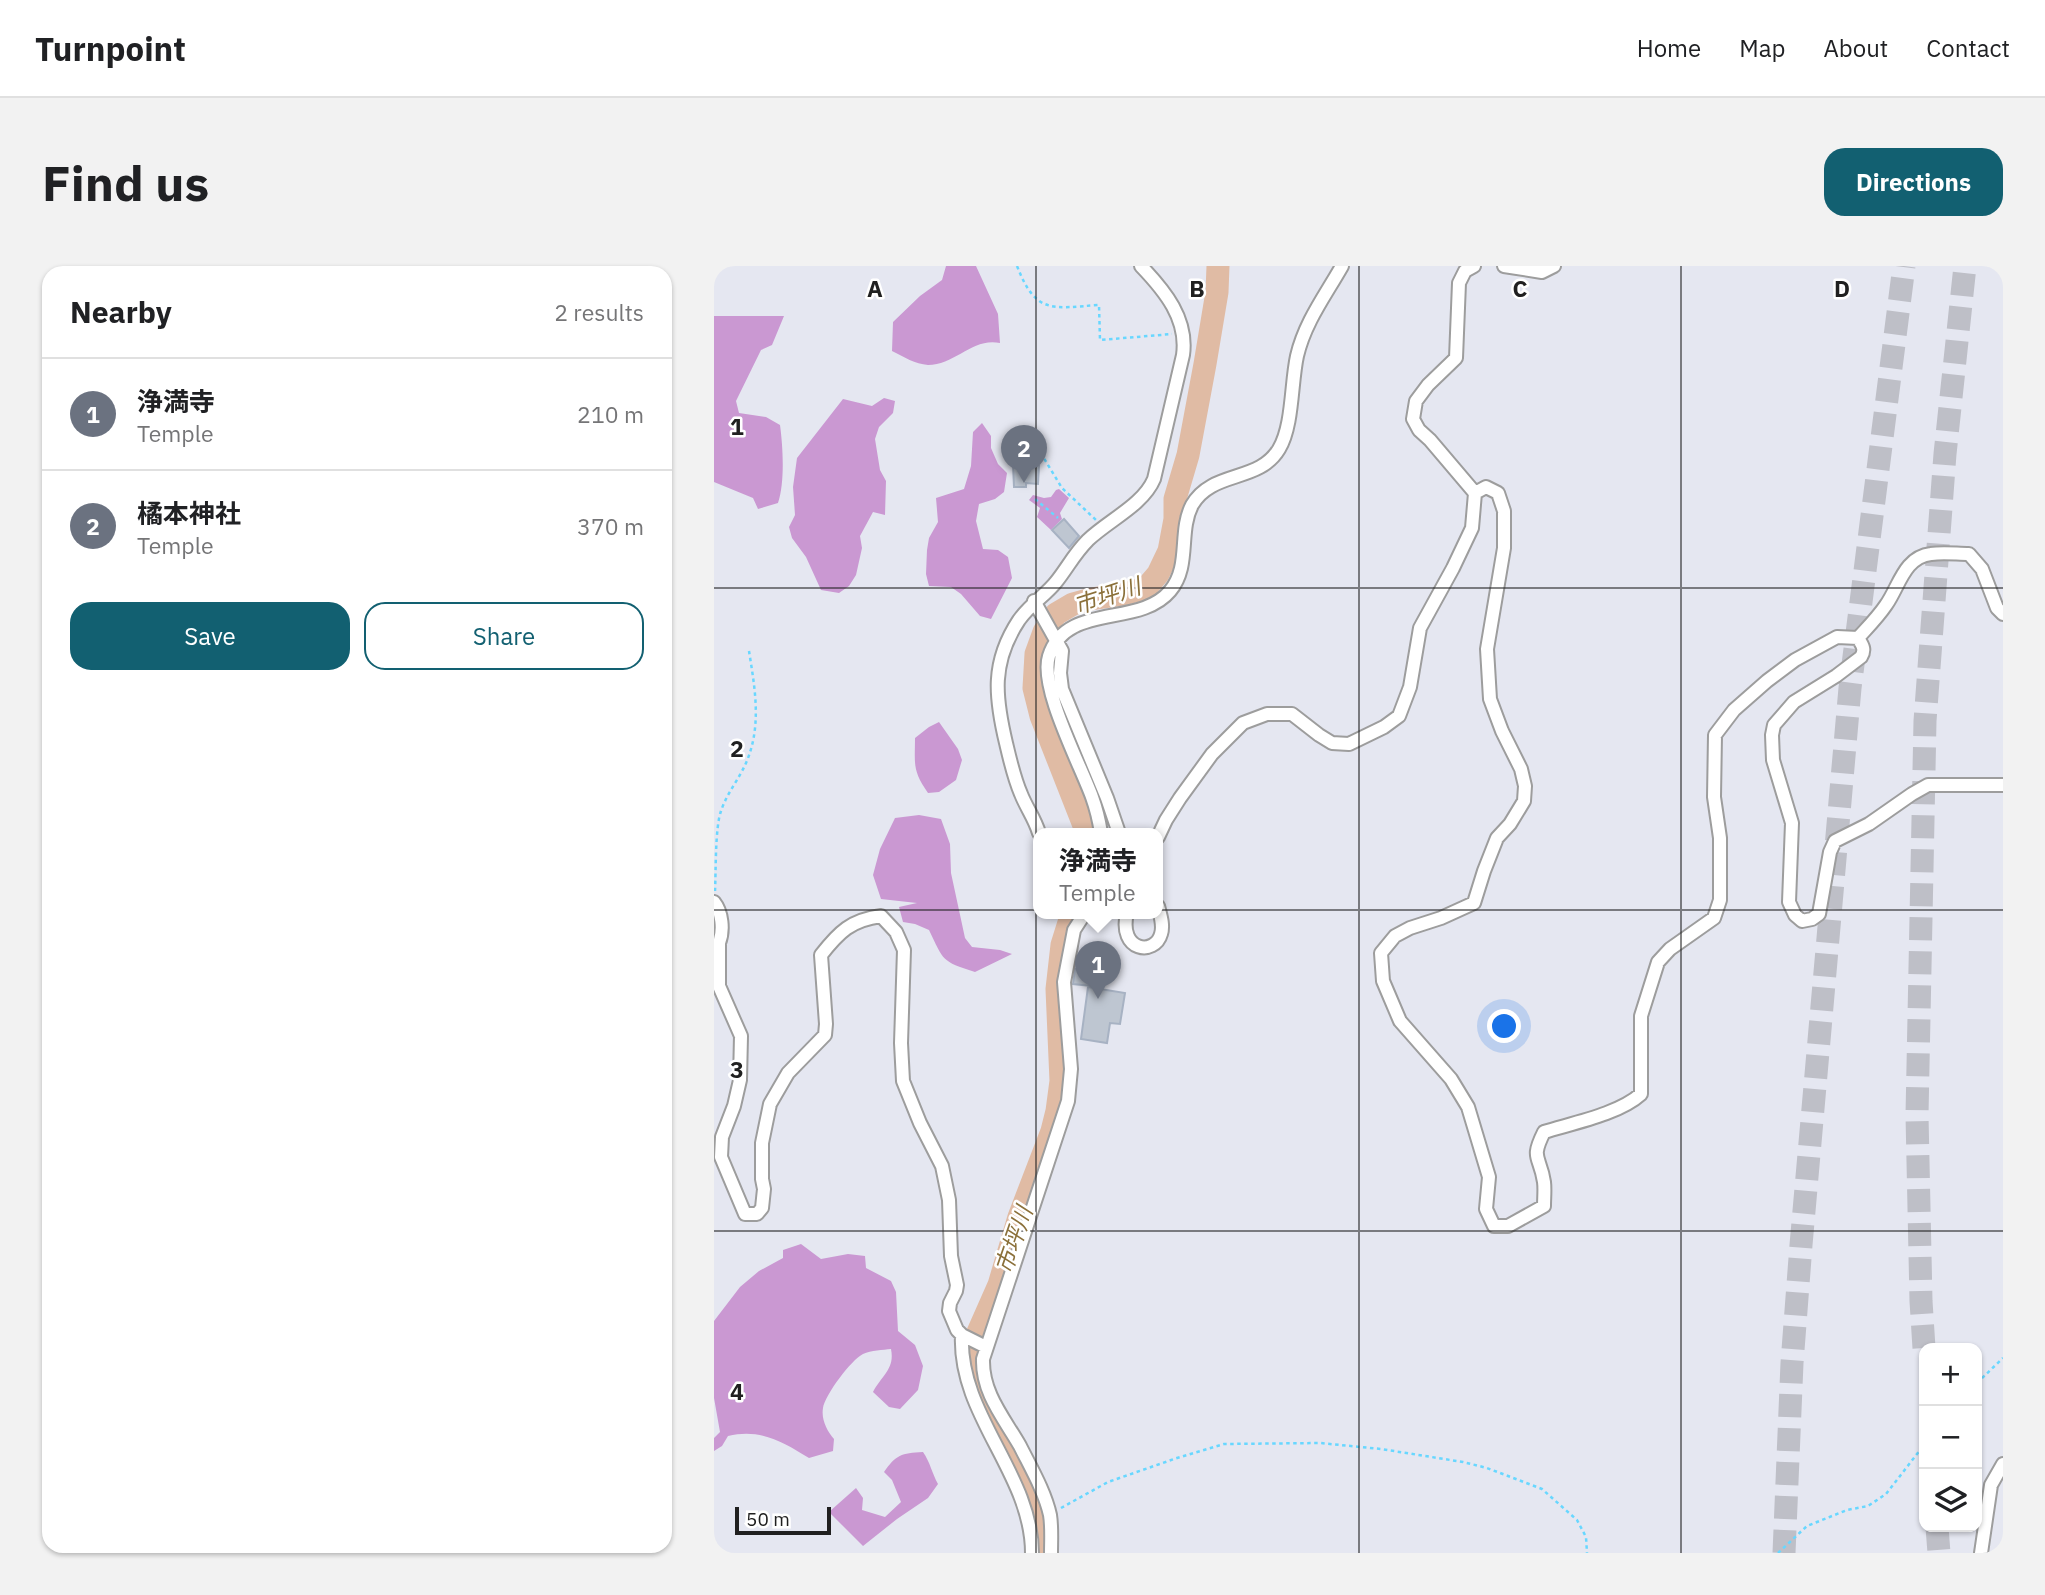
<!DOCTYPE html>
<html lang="en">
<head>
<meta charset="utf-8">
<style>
	body { margin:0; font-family:"IBM Plex Sans","Noto Sans JP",sans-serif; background:#f2f2f2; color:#202124 }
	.controls { position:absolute; right:21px; bottom:21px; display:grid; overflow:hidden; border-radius:14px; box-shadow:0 2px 5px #0004 }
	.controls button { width:63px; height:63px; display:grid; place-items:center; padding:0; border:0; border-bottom:2px solid #e0e0e0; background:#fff; color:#202124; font:35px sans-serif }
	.scale { position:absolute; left:21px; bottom:18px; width:96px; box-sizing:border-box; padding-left:7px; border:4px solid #202020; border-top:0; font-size:19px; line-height:24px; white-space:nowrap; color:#202020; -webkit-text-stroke:5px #fff; paint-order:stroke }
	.you { position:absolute; left:791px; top:761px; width:24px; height:24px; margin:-18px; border:5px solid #fff; border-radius:50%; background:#1a73e8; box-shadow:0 0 0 10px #1a73e833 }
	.badge { display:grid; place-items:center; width:46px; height:46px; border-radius:50%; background:#126071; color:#fff; font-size:23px; font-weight:700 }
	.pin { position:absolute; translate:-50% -58px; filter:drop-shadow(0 2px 4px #0008) }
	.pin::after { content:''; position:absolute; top:37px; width:24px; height:21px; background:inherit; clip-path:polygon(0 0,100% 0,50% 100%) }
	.popup { position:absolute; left:319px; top:562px; width:130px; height:91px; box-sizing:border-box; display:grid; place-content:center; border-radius:14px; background:#fff; filter:drop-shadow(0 2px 5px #0005); font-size:23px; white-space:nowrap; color:#757577 }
	.popup b { font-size:26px; color:#202124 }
	.popup::after { content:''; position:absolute; left:50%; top:100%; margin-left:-14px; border:14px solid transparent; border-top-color:#fff }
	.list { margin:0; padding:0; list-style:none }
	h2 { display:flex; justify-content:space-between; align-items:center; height:91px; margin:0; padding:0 28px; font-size:30px }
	h2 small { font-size:23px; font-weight:400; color:#757577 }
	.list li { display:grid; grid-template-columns:46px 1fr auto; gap:21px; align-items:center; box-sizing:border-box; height:112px; padding:0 28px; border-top:2px solid #e0e0e0 }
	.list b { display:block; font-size:26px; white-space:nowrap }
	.list p { margin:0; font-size:23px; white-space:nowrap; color:#757577 }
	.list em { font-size:23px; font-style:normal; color:#757577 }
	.actions { display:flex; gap:14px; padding:21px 28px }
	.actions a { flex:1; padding:16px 0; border:2px solid #126071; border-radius:21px; text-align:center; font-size:24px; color:#126071 }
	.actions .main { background:#126071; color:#fff }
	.icon { flex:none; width:38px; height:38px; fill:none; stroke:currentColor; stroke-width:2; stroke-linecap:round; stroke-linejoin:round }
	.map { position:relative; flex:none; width:1289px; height:1287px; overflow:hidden; border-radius:21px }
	header { display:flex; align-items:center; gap:42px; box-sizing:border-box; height:98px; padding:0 35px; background:#fff; border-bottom:2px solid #e0e0e0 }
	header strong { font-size:33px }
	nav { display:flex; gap:38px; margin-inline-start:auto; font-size:24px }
	.intro { display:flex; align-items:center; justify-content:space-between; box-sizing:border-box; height:168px; padding:0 42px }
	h1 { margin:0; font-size:49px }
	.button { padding:18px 32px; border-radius:21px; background:#126071; color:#fff; font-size:24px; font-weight:700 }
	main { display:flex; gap:42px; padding:0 42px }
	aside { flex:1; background:#fff; border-radius:21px; box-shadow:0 2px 5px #0004 }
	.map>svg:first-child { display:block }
</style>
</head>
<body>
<header>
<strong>Turnpoint</strong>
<nav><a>Home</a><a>Map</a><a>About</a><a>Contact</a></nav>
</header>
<div class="intro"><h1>Find us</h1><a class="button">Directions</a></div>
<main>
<aside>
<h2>Nearby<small>2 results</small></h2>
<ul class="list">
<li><span class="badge" style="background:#6b7280">1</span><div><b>浄満寺</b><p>Temple</p></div><em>210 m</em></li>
<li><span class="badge" style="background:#6b7280">2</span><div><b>橘本神社</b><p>Temple</p></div><em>370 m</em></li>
</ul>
<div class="actions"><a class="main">Save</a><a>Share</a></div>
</aside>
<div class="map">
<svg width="1289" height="1287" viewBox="0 0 1289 1287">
	<rect width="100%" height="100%" fill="#e5e7f1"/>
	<path fill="#ca98d2" d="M232,0h30l22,48 2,29c-27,-6 -45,22 -72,22 -13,-1 -24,-8 -36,-14l1,-29 27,-26 22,-16z
		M0,50h70l-12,29 -11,5 -25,51 3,12 27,4 14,8c3,22 5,57 -2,78l-20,6 -5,-11 -39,-16z
		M170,132l11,3 -2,12 -14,14 -4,12 5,31 6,11 -1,34 -12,-3 -13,24 2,12 -6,27 -7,11 -10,7 -18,-3 -15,-33 -14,-19 -3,-11 6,-12 -2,-28 4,-29 46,-59 29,7z
		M268,157l9,13v12l7,16 9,9 -3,19 -9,7 -16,5 -3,17 7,28 15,1 10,7 4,21 -21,41 -11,-3 -19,-22 -10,-7 -22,-1 -3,-12 1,-24 2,-12 9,-16 -2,-24 28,-9 7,-23 2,-34z
		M345,223l10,9 -9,15 2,6 -11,11 -14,-13 3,-9 -11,-8 4,-5 11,3 7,-1 5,-7z
		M225,456l19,27 4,11 -6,20 -17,12 -11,1c-16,-23 -13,-29 -13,-55l14,-11z
		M205,549l22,4 9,25 1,29 14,65 7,9 28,3 12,4 -37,18c-34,-11 -31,-11 -46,-42l-14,-6 -12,-2 -4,-15 18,-4 -36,-4 -8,-24 7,-26 15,-31z
		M87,978l20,15 27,-5 17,2 1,12 25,13 5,11 2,39 17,14 8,21 -5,24 -18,19 -11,-2 -16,-15c9,-17 22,-23 18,-43 -8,1 -20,1 -28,5 -12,6 -38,41 -40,54 -2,11 4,23 11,31l-1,12 -24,7c-26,-16 -49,-30 -81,-22l-6,10 -8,5v-13l6,-6 -6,-34v-77l26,-34 19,-16 24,-13v-8z
		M209,1186c7,10 9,21 15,32l-10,14 -31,21 -34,27 -34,-34 27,-24 7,10 -1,12 23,7 16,-15 -9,-22 -8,-8c12,-17 17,-19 39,-20z"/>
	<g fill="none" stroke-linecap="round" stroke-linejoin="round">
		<path stroke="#e0bba4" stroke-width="23" d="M373,567l-46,-117 -7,-28 2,-34 8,-22 12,-18 17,-10 18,-5 33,-5 22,-6 12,-14 11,-23 6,-32v-20l13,-44 17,-91 12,-72 1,-26
			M328,1287l-3,-42 -58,-110 -7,-23 -2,-18 4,-23 23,-52 20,-68 33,-86 5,-20 4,-30 -4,-92 5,-44 10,-32"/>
	</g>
	<path fill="#bec6d1" stroke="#a7b2c3" stroke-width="2" d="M299,199l26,1 -1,18 -12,-1v4h-12z
		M350,253l15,17 -10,12 -17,-18z
		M361,703l18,3 -2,14 -18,-2z
		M374,721l37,6 -5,31 -10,-1 -3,20 -26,-4z"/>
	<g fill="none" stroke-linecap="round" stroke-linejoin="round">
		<path stroke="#bebfc7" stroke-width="23" stroke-dasharray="23 11" stroke-linecap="butt" d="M1210,1082l-3,-47 -4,-186 8,-394 20,-267 20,-188
			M1223,1261l2,26
			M1070,1287l8,-190 9,-118 49,-557 54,-422"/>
		<g stroke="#9d9d9d" stroke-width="16">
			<path id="street" d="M790,0l38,6 12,-6
				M761,227l11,-6 12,6 6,18v37l-17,101 3,50 12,32 19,38 4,17 -1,15 -14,23 -13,14 -13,33 -10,32 -33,15 -31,10 -15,8 -14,17 2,28 17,40 51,58 17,28 21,70 -3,32 8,17h14l36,-20c0,-8 1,-17 0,-24 -4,-27 -14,-22 0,-50 29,-9 75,-18 97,-38v-78l17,-54 12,-13 44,-31 6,-18v-62l-6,-41 1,-62 19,-25 33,-29 28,-21 42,-23 21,1
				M320,335l28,50 -2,22 2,16 45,109 12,35
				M1144,372c4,7 8,11 3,19l-25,19 -42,26 -20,23 -2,10 1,25 19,63 -3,79 6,13 7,6 10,-2 7,-5 11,-62 5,-11 34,-17 43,-30 16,-9h75
				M1144,372c9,-10 20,-21 28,-33 13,-18 18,-48 45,-51 12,-2 26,0 38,0l13,15 15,39 6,6
				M325,567c-4,-14 -13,-26 -18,-39 -7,-16 -11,-34 -15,-51 -11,-46 -15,-81 13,-123 12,-17 26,-24 37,-38 12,-15 18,-28 32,-42 21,-20 55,-35 66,-61l29,-124c5,-36 -18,-64 -42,-89
				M387,567c-2,-13 -5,-25 -9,-36 -12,-33 -53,-110 -43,-141 17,-54 90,-28 121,-65 21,-25 8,-59 22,-86 20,-35 67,-22 87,-56 14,-23 12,-66 18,-93 8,-34 28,-60 45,-90
				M444,571l8,-17 14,-22 32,-44 31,-31 24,-9h25l27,21 13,8 17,1 35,-17 15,-11 11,-29 10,-59 33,-60 19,-40 3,-35 -45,-53 -11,-10 -6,-11 3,-18 12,-16 28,-27 3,-75 6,-12 9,-5
				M0,636c8,10 10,28 5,41v43l22,50 -1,44 -6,26 -12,31 -1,20 24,57h12l5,-6 2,-19 -2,-10v-36l8,-39 18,-31 37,-38 1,-11 -5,-69c18,-23 30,-35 60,-39l15,16 8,18 -3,93 2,38 17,42 22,43 7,34 2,56 6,29 -1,6 -6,12 -1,8 8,19 5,5 24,12
				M413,647c-9,39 28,43 34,21 3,-9 -1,-20 -3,-28
				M248,1069c-4,80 70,139 70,218
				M337,1287c0,-12 1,-26 -1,-38 -5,-23 -19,-47 -30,-69 -16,-28 -38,-53 -37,-87l85,-258 3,-32 -7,-87 10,-52 11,-17
				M1267,1287l10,-68 12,-21"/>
		</g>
		<path stroke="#68d7ff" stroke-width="2.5" stroke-dasharray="3.5 3.5" stroke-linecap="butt" d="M303,0c19,49 35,42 82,39l1,35 72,-6
			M323,181l25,41 34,32
			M321,233l23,19
			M1,625c1,-20 0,-63 6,-80 6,-18 18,-32 25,-48 16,-37 9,-74 3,-112
			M1263,1117l26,-25
			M347,1242l47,-26 69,-24 47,-14 96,-1 61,6 82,13 24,6 55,21 35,31 9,17 1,16
			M1064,1287l29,-27 40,-16 21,-4 18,-12 38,-49"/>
		<use href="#street" stroke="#fff" stroke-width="12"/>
	</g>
	<path fill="none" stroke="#202020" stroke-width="2" stroke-opacity="0.55" d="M322,0v1287M645,0v1287M967,0v1287M0,322h1289M0,644h1289M0,965h1289"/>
	<g text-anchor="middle" stroke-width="5" stroke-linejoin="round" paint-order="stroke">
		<g font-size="23" font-style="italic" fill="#8b703a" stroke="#fff">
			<text transform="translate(393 330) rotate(-18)" y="8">市坪川</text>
			<text transform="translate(300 974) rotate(-71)" y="8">市坪川</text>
		</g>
	</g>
	<g font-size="23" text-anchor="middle" font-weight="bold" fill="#202020" stroke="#fff" stroke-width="5" stroke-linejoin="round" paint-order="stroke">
		<text x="161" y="31">A</text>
		<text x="483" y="31">B</text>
		<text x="806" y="31">C</text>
		<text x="1128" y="31">D</text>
		<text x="23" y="169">1</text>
		<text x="23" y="491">2</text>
		<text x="23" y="812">3</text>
		<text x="23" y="1134">4</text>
	</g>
</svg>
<div class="controls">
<button>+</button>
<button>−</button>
<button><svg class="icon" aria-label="layers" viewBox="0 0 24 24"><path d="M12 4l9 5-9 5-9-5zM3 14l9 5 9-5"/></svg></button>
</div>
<div class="scale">50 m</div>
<div class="you"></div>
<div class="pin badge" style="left:384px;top:733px;background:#6b7280">1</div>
<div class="popup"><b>浄満寺</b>Temple</div>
<div class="pin badge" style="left:310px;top:217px;background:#6b7280">2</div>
</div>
</main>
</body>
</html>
